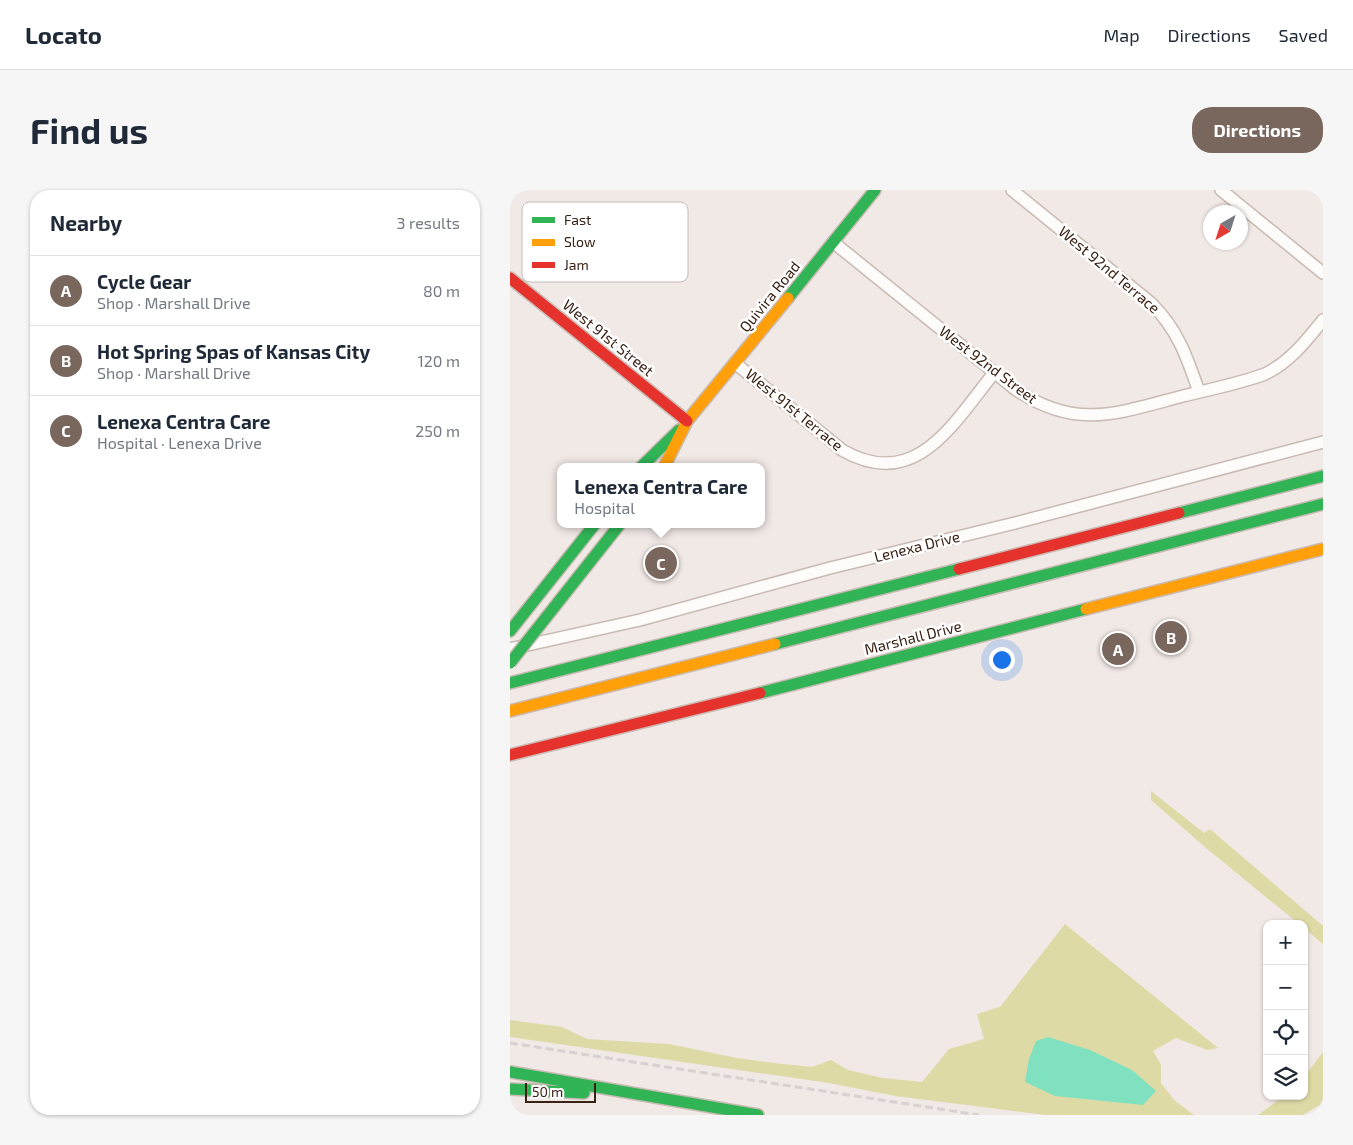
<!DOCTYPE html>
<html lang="en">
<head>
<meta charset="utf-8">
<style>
	body { margin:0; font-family:"Exo 2",sans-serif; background:#f6f6f7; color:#1f2937 }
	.controls { position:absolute; right:15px; bottom:15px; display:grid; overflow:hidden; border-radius:10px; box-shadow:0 1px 4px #0004 }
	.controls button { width:45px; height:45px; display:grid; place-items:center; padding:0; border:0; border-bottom:1px solid #e0e1e3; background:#fff; color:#1f2937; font:25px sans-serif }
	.compass { position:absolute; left:693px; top:15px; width:45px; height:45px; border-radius:50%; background:#fff; box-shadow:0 1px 4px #0004; rotate:219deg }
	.scale { position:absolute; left:15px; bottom:12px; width:71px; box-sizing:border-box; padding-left:5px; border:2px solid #392114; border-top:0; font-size:14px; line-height:18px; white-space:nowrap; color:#392114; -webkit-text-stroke:4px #fff; paint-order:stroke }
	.you { position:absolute; left:491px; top:469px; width:18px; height:18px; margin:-12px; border:4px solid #fff; border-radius:50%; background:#1a73e8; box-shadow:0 0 0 8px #1a73e833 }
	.badge { display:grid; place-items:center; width:32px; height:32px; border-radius:50%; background:#79675e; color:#fff; font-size:16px; font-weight:700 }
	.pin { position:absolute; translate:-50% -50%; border:2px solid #fff; box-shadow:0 1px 5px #0006 }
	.popup { position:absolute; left:47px; top:273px; width:208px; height:65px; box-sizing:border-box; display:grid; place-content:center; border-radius:10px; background:#fff; filter:drop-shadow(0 1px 4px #0005); font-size:16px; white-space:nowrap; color:#747a83 }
	.popup b { font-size:19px; color:#1f2937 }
	.popup::after { content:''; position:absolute; left:50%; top:100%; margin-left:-10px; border:10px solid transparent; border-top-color:#fff }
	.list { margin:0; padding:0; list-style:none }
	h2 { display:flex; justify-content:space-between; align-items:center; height:65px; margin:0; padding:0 20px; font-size:21px }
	h2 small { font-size:16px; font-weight:400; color:#747a83 }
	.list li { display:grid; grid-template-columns:32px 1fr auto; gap:15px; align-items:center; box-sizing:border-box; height:70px; padding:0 20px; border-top:1px solid #e0e1e3 }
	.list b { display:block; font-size:19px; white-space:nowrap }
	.list p { margin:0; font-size:16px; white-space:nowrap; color:#747a83 }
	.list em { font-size:16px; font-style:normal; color:#747a83 }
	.icon { flex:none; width:28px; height:28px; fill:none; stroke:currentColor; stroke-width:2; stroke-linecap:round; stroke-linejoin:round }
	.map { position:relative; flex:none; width:813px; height:925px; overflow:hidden; border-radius:20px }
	header { display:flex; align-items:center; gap:30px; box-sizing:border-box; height:70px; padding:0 25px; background:#fff; border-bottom:1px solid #e0e1e3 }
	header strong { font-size:24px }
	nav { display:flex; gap:28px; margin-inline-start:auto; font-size:18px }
	.intro { display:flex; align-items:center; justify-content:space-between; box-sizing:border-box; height:120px; padding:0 30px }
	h1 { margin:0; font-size:35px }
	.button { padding:12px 22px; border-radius:20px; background:#79675e; color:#fff; font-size:18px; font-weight:700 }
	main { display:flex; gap:30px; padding:0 30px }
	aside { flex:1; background:#fff; border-radius:20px; box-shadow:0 1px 4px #0004 }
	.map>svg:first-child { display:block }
</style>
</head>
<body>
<header>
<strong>Locato</strong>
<nav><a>Map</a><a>Directions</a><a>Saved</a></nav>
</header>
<div class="intro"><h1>Find us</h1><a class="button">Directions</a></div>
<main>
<aside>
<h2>Nearby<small>3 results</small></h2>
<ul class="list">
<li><span class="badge">A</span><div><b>Cycle Gear</b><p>Shop · Marshall Drive</p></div><em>80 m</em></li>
<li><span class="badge">B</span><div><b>Hot Spring Spas of Kansas City</b><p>Shop · Marshall Drive</p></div><em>120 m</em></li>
<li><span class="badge">C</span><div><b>Lenexa Centra Care</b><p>Hospital · Lenexa Drive</p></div><em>250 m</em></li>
</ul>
</aside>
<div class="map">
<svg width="813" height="925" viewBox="0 0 813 925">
	<rect width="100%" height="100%" fill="#f1e9e6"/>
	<path fill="#dedaa6" d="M641,601l53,42 6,-4 113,97v18l-19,-16v-4h-5l-93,-76 -55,-48z
		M555,734l153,124 -11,2 -31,-12 -23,13 8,14v18l13,17 20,15h-148l-151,-19 -66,-13 -319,-46v-17l52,7 25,12 82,5 68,14 37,5 38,4 19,-7 17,10 35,8 39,4 27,-33 35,-10 -7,-25 23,-7z
		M813,862v51l-20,12h-45l26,-19h20v-19z"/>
	<path fill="#80e1c1" d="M538,847l42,13 42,20 24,21 -13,14 -88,-9 -30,-14 4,-23 7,-18z"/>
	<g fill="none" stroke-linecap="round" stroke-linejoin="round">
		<g stroke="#c9bab3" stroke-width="14">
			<path id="street" d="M502,0l139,113c27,27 36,54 48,89
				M711,0l102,83
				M323,52l182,147c61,42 103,24 168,7 28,-7 55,-12 82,-22 25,-12 41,-33 58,-54
				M225,173l107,87c74,43 112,-28 152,-77
				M0,459l130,-29 190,-52 189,-46 304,-80"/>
		</g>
		<g stroke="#c9bab3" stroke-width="14">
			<path id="fast" d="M278,108l87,-108
				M131,277l38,-37
				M669,323l144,-37
				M0,441l85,-107
				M265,454l548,-140
				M0,493l449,-114
				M250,503l326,-84
				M0,882l248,43
				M0,899l74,4"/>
		</g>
		<g stroke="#c9bab3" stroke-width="14">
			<path id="slow" d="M154,277l23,-46 101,-123
				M576,419l237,-60
				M0,521l265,-67"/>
		</g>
		<g stroke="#c9bab3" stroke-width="14">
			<path id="jam" d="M0,88l177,143
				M449,379l220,-56
				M0,565l250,-62"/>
		</g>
		<use href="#street" stroke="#fdfcfb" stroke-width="11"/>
		<use href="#fast" stroke="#30b455" stroke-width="11"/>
		<use href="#slow" stroke="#ff9f0a" stroke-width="11"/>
		<use href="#jam" stroke="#e5322d" stroke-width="11"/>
		<path stroke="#d5d2d1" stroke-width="3" stroke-dasharray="8 4" stroke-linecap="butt" d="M0,853l469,72
			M802,925l11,-7"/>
		<g stroke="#c9bab3" stroke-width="14" stroke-linecap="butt">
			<path id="fast-bridge" d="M0,473l110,-139"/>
		</g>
		<use href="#fast-bridge" stroke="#30b455" stroke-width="11"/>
	</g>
	<g text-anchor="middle" stroke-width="5" stroke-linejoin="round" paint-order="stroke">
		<g font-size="15" fill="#392114" stroke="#fff">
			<text transform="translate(599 80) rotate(40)" y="5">West 92nd Terrace</text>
			<text transform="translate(260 107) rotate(-51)" y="5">Quivira Road</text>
			<text transform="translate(98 148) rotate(39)" y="5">West 91st Street</text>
			<text transform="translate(478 175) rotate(37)" y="5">West 92nd Street</text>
			<text transform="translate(284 220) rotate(39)" y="5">West 91st Terrace</text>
			<text transform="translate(407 357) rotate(-14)" y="5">Lenexa Drive</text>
			<text transform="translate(403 448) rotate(-14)" y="5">Marshall Drive</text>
		</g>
	</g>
	<rect x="12" y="12" width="166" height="80" rx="8" fill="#fff" stroke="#c4bcb8" stroke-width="1"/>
	<rect x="22" y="27" width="23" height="6" fill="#30b455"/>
	<rect x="22" y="49" width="23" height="7" fill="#ff9f0a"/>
	<rect x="22" y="72" width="23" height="6" fill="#e5322d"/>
	<g font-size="14" fill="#392114">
		<text x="54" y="35">Fast</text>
		<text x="54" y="57">Slow</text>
		<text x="54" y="80">Jam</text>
	</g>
</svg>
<div class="controls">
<button>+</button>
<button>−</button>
<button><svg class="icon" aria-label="locate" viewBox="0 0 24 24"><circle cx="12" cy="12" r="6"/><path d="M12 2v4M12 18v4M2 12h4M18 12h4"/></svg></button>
<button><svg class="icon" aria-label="layers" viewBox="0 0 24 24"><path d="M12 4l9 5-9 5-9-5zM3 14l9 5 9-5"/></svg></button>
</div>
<svg class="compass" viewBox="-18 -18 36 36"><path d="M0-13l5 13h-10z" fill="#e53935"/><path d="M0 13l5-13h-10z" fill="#747a83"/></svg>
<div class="scale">50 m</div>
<div class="you"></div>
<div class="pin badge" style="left:608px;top:459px">A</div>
<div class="pin badge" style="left:661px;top:447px">B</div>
<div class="pin badge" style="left:151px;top:373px">C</div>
<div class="popup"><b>Lenexa Centra Care</b>Hospital</div>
</div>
</main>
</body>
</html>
